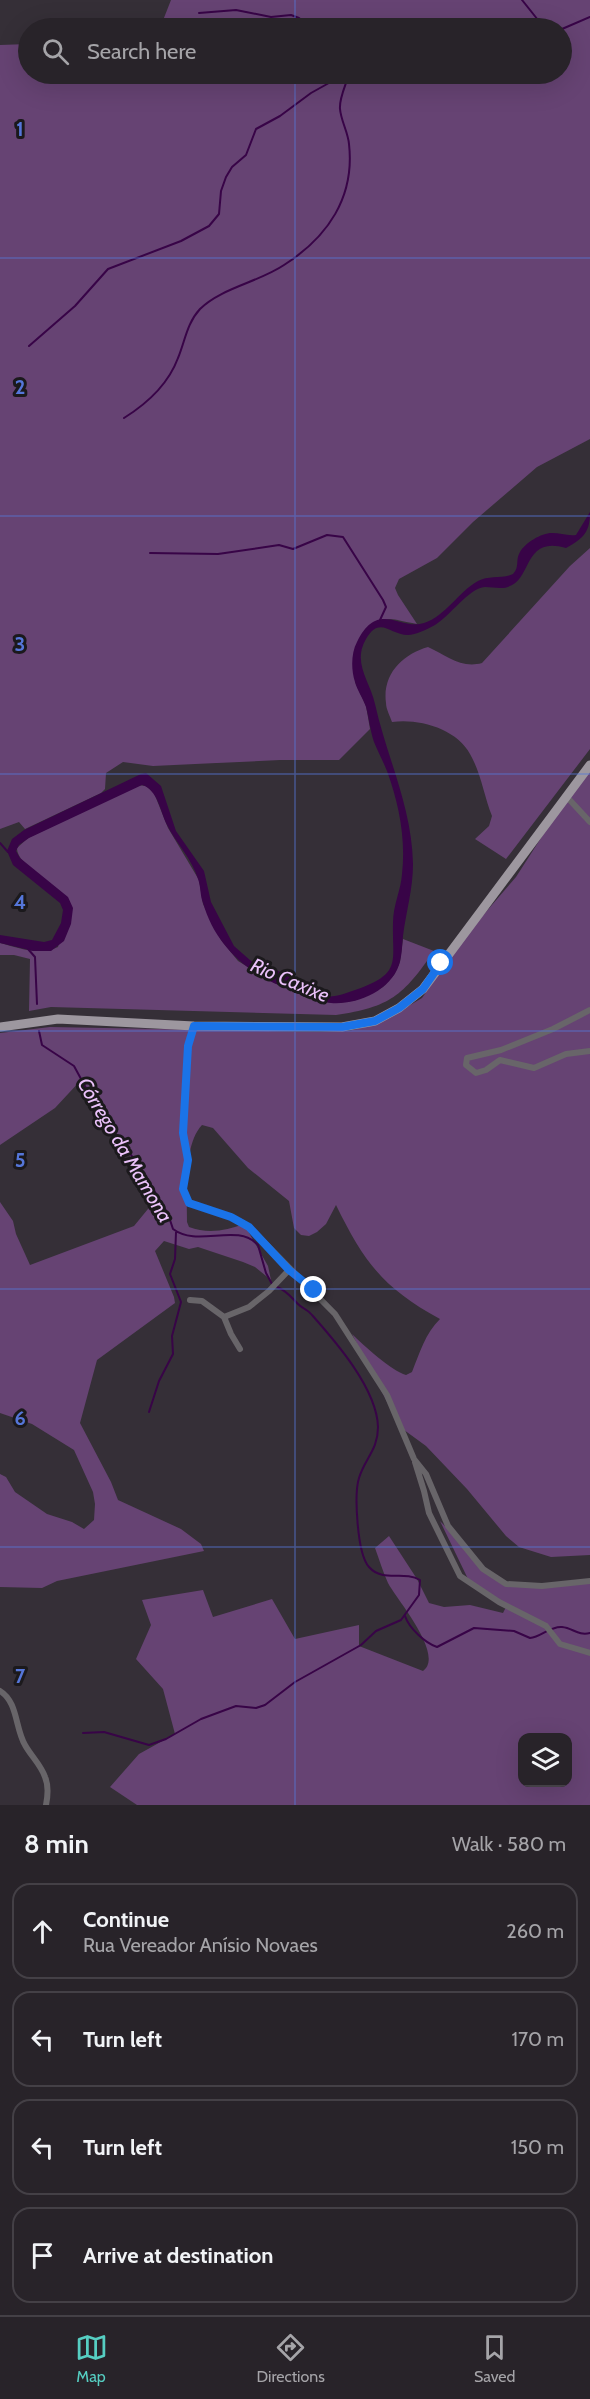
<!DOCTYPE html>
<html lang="en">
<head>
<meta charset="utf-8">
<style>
	body { margin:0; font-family:Cabin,sans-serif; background:#342f35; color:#f1f3f6 }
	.controls { position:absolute; right:18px; bottom:18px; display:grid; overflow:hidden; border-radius:12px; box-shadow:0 6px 24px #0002 }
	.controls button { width:54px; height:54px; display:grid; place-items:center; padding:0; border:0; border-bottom:2px solid #444046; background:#282329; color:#f1f3f6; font:30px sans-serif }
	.stop { position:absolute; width:18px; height:18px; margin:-14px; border:4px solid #1a73e8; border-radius:50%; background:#fff }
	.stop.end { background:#1a73e8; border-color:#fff; box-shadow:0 2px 6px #0008 }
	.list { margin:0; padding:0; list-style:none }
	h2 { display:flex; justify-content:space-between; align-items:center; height:78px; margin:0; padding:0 24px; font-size:26px }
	h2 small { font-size:20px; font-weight:400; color:#a5a4a8 }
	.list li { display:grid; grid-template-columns:39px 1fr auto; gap:18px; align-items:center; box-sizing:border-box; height:96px; margin:0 12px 12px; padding:0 12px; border:2px solid #444046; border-radius:18px }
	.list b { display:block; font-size:22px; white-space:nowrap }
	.list p { margin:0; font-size:20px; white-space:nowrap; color:#a5a4a8 }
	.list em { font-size:20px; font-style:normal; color:#a5a4a8 }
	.icon { flex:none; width:33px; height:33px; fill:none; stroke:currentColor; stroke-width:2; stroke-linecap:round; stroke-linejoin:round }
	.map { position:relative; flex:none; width:590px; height:1805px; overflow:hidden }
	.search { position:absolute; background:#282329; box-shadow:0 6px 24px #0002; left:18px; right:18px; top:18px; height:66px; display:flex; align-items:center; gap:15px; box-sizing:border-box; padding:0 21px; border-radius:33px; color:#a5a4a8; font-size:22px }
	.sheet { height:510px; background:#282329 }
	nav { display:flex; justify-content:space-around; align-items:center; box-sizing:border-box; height:84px; border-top:2px solid #444046; background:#282329; font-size:16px; color:#a5a4a8 }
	nav a { display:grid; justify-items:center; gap:3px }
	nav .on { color:#56cec2 }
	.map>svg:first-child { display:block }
</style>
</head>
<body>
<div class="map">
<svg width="590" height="1805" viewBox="0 0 590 1805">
	<rect width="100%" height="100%" fill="#352f37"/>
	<path fill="#664373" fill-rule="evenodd" d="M171,0h419v439l-53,28 -64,55 -36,36 -38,21 -4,9 3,7 19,29c-27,-4 -27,-11 -52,6l-10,52 11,24 4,23 -31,31h-59l-127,6 -30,-4 -17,11 -1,16 -4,4 -76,36 -6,-7 -19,7v-784l28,-1v30h49l9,7 9,-7h467v-46h-402z
		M590,548v201l-84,110 -31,-20 14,-13 3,-10c-8,-20 -11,-43 -22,-62 -13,-25 -51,-36 -78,-32 -2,-6 -6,-13 -6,-19 -4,-29 17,-49 42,-56 18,8 33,22 54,16l88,-97z
		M590,767v788l-39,2 -32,-10 -13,-11 -39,-47 -41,-43 -26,-19 -48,-93c11,11 40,37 54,41l6,-3c8,-20 13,-38 28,-53 -57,-31 -76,-57 -104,-114l-10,19 -9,8 -8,4 -8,-1 -7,-7 -5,-27 -41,-33 -35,-40 -11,-3c-19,20 -15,70 -15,97l2,5c18,7 37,4 55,-3l24,42 3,14 -16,-13 -12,-5 -45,-15 -9,2 -25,-8 -9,10 19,46 1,6 -78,57 -17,63 31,59 7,18 63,29 20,15 3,7 -147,30 -15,7 -42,-1v-113l6,3 9,15 32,22 25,8 12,7 10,-9 1,-16 -2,-12 -19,-42 -42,-26 -32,-11v-211l13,19 3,13 14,31 104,-39 23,-28 -76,-118 -26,28 -55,37v-112l50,-6 270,5 28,-1 30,-7 44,-26 44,-63 50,-58 50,-78z
		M138,785l8,1 8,7 14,35 31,52 4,24 18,36 17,21 36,22 49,19 16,1 17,-3 27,-13 11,-12 6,-13 3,-23 31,12c-31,45 -44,56 -98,64l-285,-8 -22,4 1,-52 -16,-4h-14v-12c19,5 39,13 58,4l12,-45c-9,-16 -54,-36 -53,-54l11,-10z
		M440,1521c16,16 30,35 47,51 24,22 73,13 103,11v222h-453l-27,-18 29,-33 36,-20 -12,-45 -27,-30 15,-34 -9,-25 61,-10 10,27 59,-18 23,40 64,-14v21l64,25c22,-16 -26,-71 -35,-88 -5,-11 -9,-24 -13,-35l14,-12 28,43 12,24 15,4 26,-2 33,8 3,-6 -37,-26zM522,1738h46v44h-46z"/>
	<path fill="#380447" d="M590,512c0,20 -6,26 -24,36 -47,-14 -31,40 -66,40 -5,0 -10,-1 -15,-1 -16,1 -35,29 -50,38 -7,4 -20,10 -27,10 -18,0 -28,-20 -42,4 -14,24 4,42 9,65 12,54 37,103 38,160 0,25 -7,48 -10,72 -1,10 -1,20 -4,29 -9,26 -42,40 -68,38 -14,-1 -24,-9 -37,-14 -6,-2 -12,-3 -18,-5 -35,-16 -62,-43 -73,-81 -3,-7 -2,-16 -5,-24 -6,-20 -22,-36 -31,-54 -7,-14 -9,-35 -25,-40l-113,53 -10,7 -3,6 4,7 48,39 5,11 -2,16 -7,17 -13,10h-18l-33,-8v-8l44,7 8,-2 9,-17 2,-13 -3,-7 -47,-38 -6,-14 5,-12 12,-9 117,-56 5,-1 15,13 15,45 28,40 7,31 23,44 17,15 35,13 37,22c13,2 23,-3 35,-7 44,-16 34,-27 35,-66 0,-18 8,-33 9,-49 4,-35 -3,-70 -15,-103 -4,-10 -9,-19 -13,-29 -4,-12 -5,-24 -8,-35 -3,-9 -9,-17 -11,-25 -4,-12 -4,-29 2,-40 21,-43 43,-11 67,-19 22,-7 34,-31 54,-42 10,-6 24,-2 35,-7 7,-7 2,-14 7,-22 5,-9 21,-19 32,-19 8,0 15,3 24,2z"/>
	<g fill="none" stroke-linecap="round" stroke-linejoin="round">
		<path stroke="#380447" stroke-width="2" d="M522,0l16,20 10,8
			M199,13l37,-3 35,7 20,-2 8,3 12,10
			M562,29l28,-12
			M29,346l46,-40 33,-37 73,-28 28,-15 10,-12 2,-23 5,-14 6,-10 14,-12 10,-26 24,-13 31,-23 34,-19
			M124,418c24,-15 44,-33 54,-60 7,-17 9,-35 22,-49 21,-21 59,-27 84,-44 44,-28 71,-68 65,-121 -1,-12 -8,-23 -9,-35 -1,-11 6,-24 9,-35
			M150,553l68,1 61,-9 14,4 34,-14 16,2 40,63 3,7 -6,13
			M0,843l8,9
			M28,949l7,8 2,47
			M39,1031l3,14 32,21 25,46 41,55 28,47 5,15c25,19 64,-7 85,16l8,28 6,11
			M149,1412l10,-31 14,-27 -1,-18 9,-34 -11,-28 5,-15 1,-27
			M405,1616c4,12 20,27 32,31l37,-19 40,3 16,7c11,-1 20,-12 32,-11 11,1 16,9 28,6
			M83,1733l21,-1 45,13 17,-6 35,-20 35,-13 20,2 9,-3 30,-23 66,-37 15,-14 25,-11 18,-25 1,-15c-16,-10 -37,3 -51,-13 -12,-13 -15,-73 -10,-89 6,-20 19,-28 19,-51 -1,-38 -42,-85 -66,-112 -4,-5 -10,-7 -14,-11 -7,-7 -12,-14 -21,-17"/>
		<path stroke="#686569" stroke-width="6" d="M566,796l24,26
			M590,1010l-37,19 -52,21 -34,8 -1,7 10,8 10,-3 14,-10 34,8 32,-14 24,-3
			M194,1026l-6,20 -5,87 5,27 -5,29 6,14 42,14 18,10 86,87 52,81 27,64 12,15 22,52 35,43 23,15 36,2 48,-5
			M190,1300l12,1 22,16 25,-10 20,-16 20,-21
			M224,1317l7,17 9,15
			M415,1462l9,29 5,22 31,63 39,26 47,24 14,18 30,9
			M0,1691c18,11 15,37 25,54 6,11 16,20 20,32 4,9 3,18 1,28"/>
		<path stroke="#9d979f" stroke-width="9" d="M0,1027l58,-8 136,7 148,1 33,-6 24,-13 24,-19 167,-224"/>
	</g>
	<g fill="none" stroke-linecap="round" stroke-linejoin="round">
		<path stroke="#1a73e8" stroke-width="8" d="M314,1290l-25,-20 -40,-43 -18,-10 -42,-14 -6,-14 5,-29 -5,-27 5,-87 6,-20 148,1 33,-6 24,-13 24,-19 18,-26"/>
	</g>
	<path fill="none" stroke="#5576d9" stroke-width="1.5" stroke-opacity="0.55" d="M295,0v28M295,74v1731M0,258h590M0,516h590M0,774h590M0,1031h590M0,1289h590M0,1547h590"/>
	<g text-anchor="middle" stroke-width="6" stroke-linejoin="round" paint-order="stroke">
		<g font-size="20" font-style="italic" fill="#ebc2fb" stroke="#1b191c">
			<text transform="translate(290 980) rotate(23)" y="7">Rio Caxixe</text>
			<text transform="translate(125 1150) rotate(59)" y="7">Córrego da Mamona</text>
		</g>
	</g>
	<g font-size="20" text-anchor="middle" font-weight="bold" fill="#5576d9" stroke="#1b191c" stroke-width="6" stroke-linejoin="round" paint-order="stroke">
		<text x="20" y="136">1</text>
		<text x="20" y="394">2</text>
		<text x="20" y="651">3</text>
		<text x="20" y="909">4</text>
		<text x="20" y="1167">5</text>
		<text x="20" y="1425">6</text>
		<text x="20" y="1683">7</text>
	</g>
</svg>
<div class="controls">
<button><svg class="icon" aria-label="layers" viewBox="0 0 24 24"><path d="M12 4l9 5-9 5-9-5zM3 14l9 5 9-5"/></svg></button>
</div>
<div class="stop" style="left:441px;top:963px"></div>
<div class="stop end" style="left:314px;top:1290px"></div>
<div class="search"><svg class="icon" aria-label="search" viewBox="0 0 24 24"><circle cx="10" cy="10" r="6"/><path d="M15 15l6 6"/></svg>Search here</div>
</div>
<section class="sheet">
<h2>8 min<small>Walk · 580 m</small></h2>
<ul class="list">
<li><svg class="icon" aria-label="ahead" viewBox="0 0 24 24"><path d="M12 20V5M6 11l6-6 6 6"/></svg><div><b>Continue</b><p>Rua Vereador Anísio Novaes</p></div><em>260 m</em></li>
<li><svg class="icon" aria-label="left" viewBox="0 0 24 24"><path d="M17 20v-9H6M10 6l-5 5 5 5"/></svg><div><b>Turn left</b></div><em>170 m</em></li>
<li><svg class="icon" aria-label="left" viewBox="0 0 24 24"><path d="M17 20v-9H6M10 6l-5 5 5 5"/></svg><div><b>Turn left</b></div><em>150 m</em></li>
<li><svg class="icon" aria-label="arrive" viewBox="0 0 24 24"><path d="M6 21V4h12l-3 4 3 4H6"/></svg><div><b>Arrive at destination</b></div></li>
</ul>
</section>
<nav>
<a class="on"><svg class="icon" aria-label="map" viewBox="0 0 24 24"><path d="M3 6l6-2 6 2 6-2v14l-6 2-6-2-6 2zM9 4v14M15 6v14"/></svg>Map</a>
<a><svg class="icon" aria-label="directions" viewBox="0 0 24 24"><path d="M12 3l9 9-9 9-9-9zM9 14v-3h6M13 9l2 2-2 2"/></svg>Directions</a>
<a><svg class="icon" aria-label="saved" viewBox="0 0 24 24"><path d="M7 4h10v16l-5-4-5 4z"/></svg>Saved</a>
</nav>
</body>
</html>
